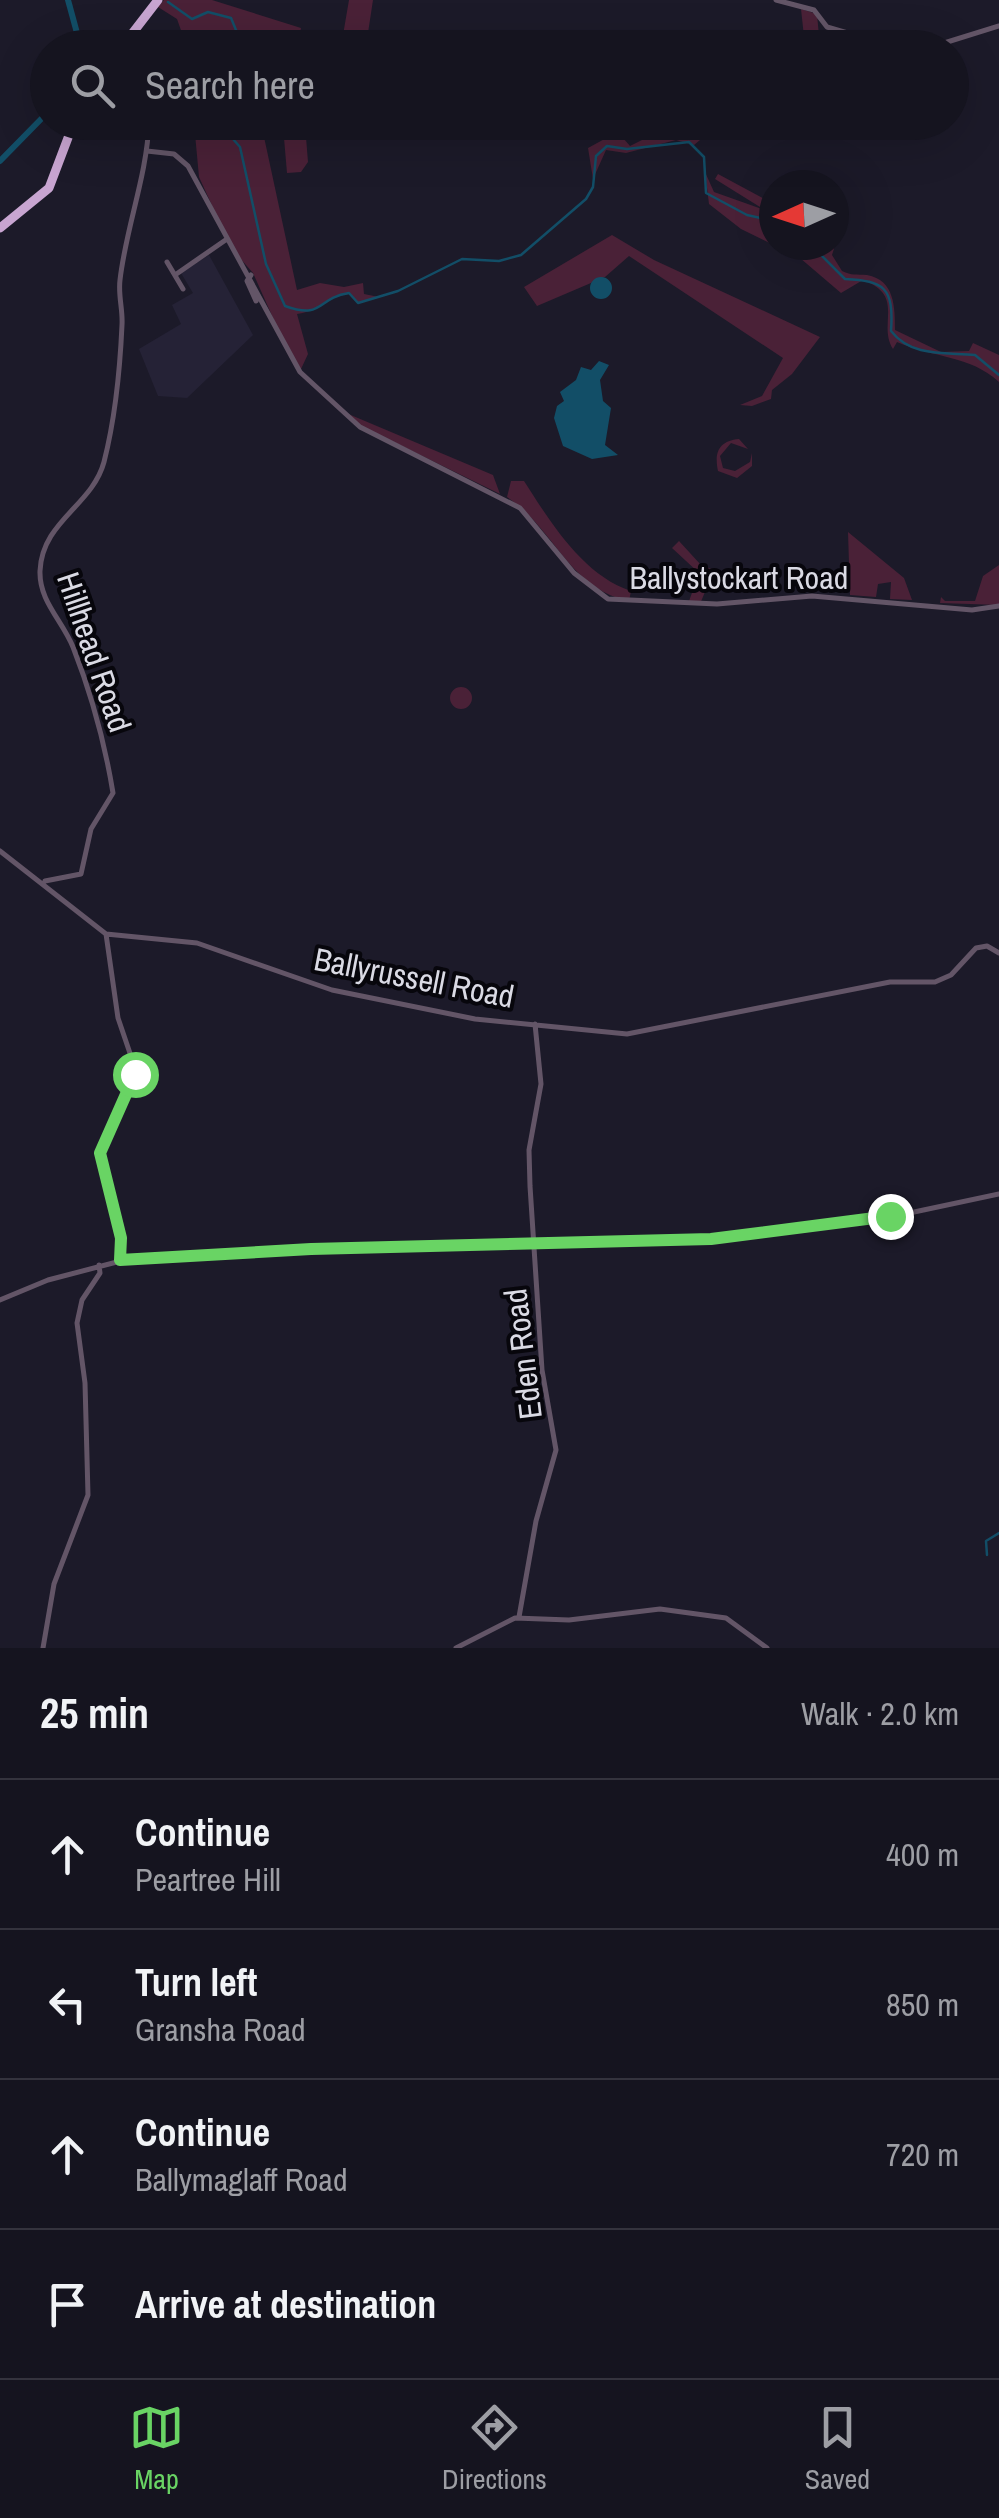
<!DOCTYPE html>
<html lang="en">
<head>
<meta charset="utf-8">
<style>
	body { margin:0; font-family:"Archivo Narrow",sans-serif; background:#1e1d28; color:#f1f3f6 }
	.compass { position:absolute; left:759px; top:170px; width:90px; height:90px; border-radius:50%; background:#15141f; box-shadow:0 10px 40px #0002; rotate:267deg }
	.stop { position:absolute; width:30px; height:30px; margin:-22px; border:8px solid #69d464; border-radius:50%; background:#fff }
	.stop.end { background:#69d464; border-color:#fff; box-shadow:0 2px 10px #0008 }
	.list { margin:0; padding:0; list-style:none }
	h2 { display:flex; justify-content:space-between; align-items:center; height:130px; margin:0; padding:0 40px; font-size:42px }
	h2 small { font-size:32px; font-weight:400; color:#9d9ea4 }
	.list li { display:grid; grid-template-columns:65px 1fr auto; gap:30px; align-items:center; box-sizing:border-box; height:150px; padding:0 40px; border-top:2px solid #34333d }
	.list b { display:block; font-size:38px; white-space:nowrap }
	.list p { margin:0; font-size:32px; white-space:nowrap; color:#9d9ea4 }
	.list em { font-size:32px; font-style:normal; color:#9d9ea4 }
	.icon { flex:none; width:55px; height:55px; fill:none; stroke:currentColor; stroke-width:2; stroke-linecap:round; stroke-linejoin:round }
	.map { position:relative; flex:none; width:999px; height:1648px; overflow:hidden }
	.search { position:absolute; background:#15141f; box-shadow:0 10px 40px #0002; left:30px; right:30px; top:30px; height:110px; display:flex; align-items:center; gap:25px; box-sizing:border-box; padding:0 35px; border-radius:55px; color:#9d9ea4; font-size:38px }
	.sheet { height:730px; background:#15141f }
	nav { display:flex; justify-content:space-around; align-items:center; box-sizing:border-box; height:140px; border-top:2px solid #34333d; background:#15141f; font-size:28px; color:#9d9ea4 }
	nav a { display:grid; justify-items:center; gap:5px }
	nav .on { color:#69d464 }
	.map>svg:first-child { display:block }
</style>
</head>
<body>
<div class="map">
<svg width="999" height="1648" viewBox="0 0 999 1648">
	<rect width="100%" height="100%" fill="#1c1a29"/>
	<path fill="#252236" d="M209,255l44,80 -66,63 -29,-2 -19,-47 42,-25 -9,-19 21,-12 -12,-20z"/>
	<path fill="#4a2137" d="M164,0h48l89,28 -2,10 -25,-6 -19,6 -4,9h-65l-8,-6 5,-5 -6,-17 -19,-12z
		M349,0h24l-5,33 -25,2z
		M801,9l16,5 2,22h5l2,11 -21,-1z
		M851,122l-17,5 -1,7 -45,5 2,-16z
		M194,123h67l36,167 23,-7 24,4 19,-4 1,11 15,3 -21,6 -9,-9c-25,4 -27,16 -52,20l11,40 -7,15 -15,-22 -33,-74 -21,-24 -33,-72z
		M610,123l20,23 46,-23h15l9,17 -6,5 -18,-5 -50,13 -20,-3 -13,29 -5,-31 22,-12z
		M306,137l2,25 -7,10 -14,1 -3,-35z
		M705,172l9,20 51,18 -50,-31 3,-5 56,30v41h42l5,4 16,-10 -5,16 10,16c10,5 14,3 25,4 28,5 28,33 28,55l46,22 28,-1 4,-8 26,12v27c-29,-27 -66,-24 -102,-40l-4,7c-16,-25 13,-53 -30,-69l-22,13 -41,-35 -59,-29 -32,-25z
		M612,235l42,25 166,77 -28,37 -20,16 -1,9 -19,7 -12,-1 22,-9 21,-38 -154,-102 -24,21 -68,29 -13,-19z
		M346,413l147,62 7,19 -139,-68z
		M739,439l9,10 -17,-6 -11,13 3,12 12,3 15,-9 2,-9v13l-15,12 -19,-7c-4,-19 1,-30 21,-32z
		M511,481h13c27,42 59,94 107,110l-2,10c-60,-12 -74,-72 -122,-104z
		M848,532l56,46 8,22 -22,-1 1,-17 -13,2 -2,13 -26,-2z
		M679,541l22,24 13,5 -14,34h-12l11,-31 -27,-25z
		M999,565v40l-59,-2 1,-6 4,4h30l8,-25z
		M450 698a11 11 0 1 1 22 0a11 11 0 1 1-22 0Z"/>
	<path fill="#124e67" d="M590 288a11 11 0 1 1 22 0a11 11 0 1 1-22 0Z
		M599,361l10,4 -9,15 3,21 8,7 -6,37 13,10 -26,4 -29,-13 -9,-28 3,-12 7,-5 -4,-9 16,-12 5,-13 10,3z"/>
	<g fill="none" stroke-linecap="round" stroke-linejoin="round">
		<path stroke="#124e67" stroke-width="2.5" d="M168,2l24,17 16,-7 23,6 5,12 -18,18
			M218,122l22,25 26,117 19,42c39,14 31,-8 64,-13l9,10 40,-12 64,-32 37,2 22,-6 65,-56 7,-12 3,-31 11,-10 20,3 62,-7 15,15 2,36 41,22 27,6
			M811,245l34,34c39,2 49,8 46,52 21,27 56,21 84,24l24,20
			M987,1555l-1,-14 13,-8"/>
		<path stroke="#124e67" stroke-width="6" d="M68,0l9,33
			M79,41l2,7
			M0,161l48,-49"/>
		<path stroke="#635567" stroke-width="5" d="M776,0l38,10 13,17 72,21
			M928,48l71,-22
			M147,151l27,3 14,12 112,206 60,55 160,81 54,65 34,26 109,5 95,-8 160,14 27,-4
			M167,262l16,27
			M175,275l52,-36
			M251,275l-4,6 9,20
			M0,851l106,83 12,84 17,50 -36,85 22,85 -1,22
			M45,881l36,-7 10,-45 22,-36c-8,-49 -22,-100 -40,-146 -11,-27 -34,-46 -33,-76 2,-50 52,-65 64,-109 11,-43 16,-93 18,-137 1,-15 -4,-30 -2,-45 6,-53 27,-104 29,-158
			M106,934l91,9 135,47 143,29 152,15 263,-52h45l16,-7 25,-27 11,-2 12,7
			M0,1300l48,-20 88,-23 587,-19 177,-23 99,-21
			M519,1617l17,-96 20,-71 -14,-80 -12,-184 -1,-36 12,-66 -6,-60
			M43,1648l11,-64 34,-89 -3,-112 -8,-60 5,-23 18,-27 -1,-8
			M456,1648l59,-30 54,2 91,-11 66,9 41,30"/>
		<path stroke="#c8a5d1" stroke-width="9" d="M121,48l37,-48
			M0,228l49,-40 25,-66"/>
	</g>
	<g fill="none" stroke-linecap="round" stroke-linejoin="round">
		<path stroke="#69d464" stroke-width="12" d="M135,1074l-35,79 21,85 -1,22 191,-11 400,-10 179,-23"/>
	</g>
	<g text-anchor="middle" stroke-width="8" stroke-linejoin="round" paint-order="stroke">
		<g font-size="32" fill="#dadae4" stroke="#07060c">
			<text x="739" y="589">Ballystockart Road</text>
			<text transform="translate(94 652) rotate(71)" y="11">Hillhead Road</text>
			<text transform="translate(414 978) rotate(11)" y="11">Ballyrussell Road</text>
			<text transform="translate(523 1354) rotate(-97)" y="11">Eden Road</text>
		</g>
	</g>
</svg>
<svg class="compass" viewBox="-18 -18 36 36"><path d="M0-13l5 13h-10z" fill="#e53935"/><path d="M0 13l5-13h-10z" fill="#9d9ea4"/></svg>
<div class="stop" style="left:135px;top:1074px"></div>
<div class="stop end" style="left:890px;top:1216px"></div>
<div class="search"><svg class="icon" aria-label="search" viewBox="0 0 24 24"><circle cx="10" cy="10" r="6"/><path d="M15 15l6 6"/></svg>Search here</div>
</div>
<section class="sheet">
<h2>25 min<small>Walk · 2.0 km</small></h2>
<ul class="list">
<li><svg class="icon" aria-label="ahead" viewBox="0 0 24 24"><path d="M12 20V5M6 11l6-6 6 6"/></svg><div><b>Continue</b><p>Peartree Hill</p></div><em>400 m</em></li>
<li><svg class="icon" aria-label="left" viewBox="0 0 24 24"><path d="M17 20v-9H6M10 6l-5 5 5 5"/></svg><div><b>Turn left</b><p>Gransha Road</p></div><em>850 m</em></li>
<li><svg class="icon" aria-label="ahead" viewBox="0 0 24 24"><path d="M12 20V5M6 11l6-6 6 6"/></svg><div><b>Continue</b><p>Ballymaglaff Road</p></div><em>720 m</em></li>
<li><svg class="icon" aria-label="arrive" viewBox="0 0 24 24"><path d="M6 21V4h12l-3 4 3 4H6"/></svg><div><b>Arrive at destination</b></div></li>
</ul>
</section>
<nav>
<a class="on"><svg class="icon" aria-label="map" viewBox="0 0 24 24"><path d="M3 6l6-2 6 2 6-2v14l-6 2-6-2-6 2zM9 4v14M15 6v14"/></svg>Map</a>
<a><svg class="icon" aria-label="directions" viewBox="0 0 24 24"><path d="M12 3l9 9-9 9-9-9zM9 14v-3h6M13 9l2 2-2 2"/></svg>Directions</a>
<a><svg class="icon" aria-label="saved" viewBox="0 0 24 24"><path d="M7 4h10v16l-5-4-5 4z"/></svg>Saved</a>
</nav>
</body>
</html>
